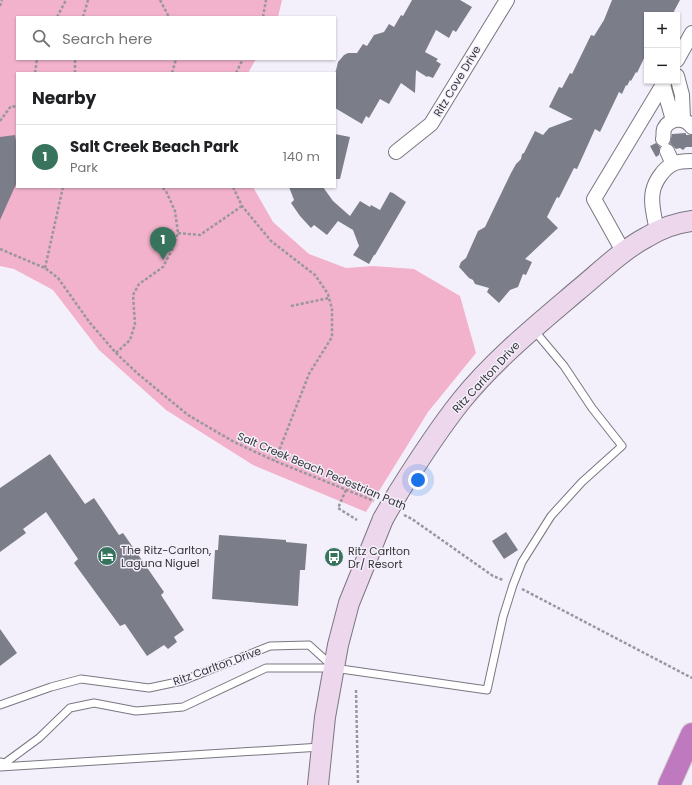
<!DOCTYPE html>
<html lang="en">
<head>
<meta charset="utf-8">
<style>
	body { margin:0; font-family:Poppins,sans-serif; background:#f2f2f2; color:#202124 }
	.controls { position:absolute; right:12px; top:12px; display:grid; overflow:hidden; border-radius:0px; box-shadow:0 1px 3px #0004 }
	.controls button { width:36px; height:36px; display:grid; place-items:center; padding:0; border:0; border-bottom:1px solid #e0e0e0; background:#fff; color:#202124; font:20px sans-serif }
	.you { position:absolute; left:418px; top:480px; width:14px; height:14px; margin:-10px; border:3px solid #fff; border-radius:50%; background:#1a73e8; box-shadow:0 0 0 6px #1a73e833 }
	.badge { display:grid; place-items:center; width:26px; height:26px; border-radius:50%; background:#38735d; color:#fff; font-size:13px; font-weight:700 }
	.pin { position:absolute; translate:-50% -33px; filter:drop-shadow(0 1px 2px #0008) }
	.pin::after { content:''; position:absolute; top:21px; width:14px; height:12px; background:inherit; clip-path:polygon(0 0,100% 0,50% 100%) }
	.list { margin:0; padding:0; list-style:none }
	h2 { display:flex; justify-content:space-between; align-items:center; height:52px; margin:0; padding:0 16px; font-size:17px }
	h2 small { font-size:13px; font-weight:400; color:#757577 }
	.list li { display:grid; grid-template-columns:26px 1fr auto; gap:12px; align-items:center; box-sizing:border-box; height:64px; padding:0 16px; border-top:1px solid #e0e0e0 }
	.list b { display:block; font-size:15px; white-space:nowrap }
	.list p { margin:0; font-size:13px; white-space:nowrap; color:#757577 }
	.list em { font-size:13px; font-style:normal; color:#757577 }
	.icon { flex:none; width:22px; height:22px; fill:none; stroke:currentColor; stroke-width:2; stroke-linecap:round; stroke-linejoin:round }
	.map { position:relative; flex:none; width:692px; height:785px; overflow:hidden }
	.search { position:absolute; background:#fff; box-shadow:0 1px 3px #0004; left:16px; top:16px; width:320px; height:44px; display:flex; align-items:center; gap:10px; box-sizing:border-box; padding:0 14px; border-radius:0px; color:#757577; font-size:15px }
	.panel { position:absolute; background:#fff; box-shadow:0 1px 3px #0004; left:16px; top:72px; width:320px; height:116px; border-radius:0px }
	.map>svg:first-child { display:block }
</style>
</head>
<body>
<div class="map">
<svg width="692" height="785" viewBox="0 0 692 785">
	<rect width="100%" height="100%" fill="#f3f0fb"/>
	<path fill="#f2b2cc" d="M0,0h282l-4,17h-261v42h239l-8,14h-231v114h236l20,35 36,32 37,14 27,-2 41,3 46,27 16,57 -48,59 -62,100 -113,-47 -87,-55 -67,-60 -46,-60 -39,-21 -14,-3z"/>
	<path fill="#7b7e88" d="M412,0h48l12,7 -16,25 -3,-2 -4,8 -13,-8 -11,22 13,7 -2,2 5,3 -8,14 -5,-2 -1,1 -11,-7 -1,23 -14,-10 -12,21 -9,-5 -11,19 -3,-2 -4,8 -27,-16v-34l3,-12 6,-7 4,-2h9l6,-9 4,2 7,-11 10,-3 5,-8 5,3 7,-12 2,1z
		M612,0h68l-8,15h-25v37l-10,21 -1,-1 -5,9 -1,-1 -3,6 -1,-1 -4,9 -3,-2 -19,40 -5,-3 -18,40 -3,-1 -15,30 -2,-1 -10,20 11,11 -33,31 7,3 -6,13 -3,-1 -5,13 -8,3 -11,13 -12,-11 2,-4 -14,-4 -2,-4 -4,-2 -10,-11 2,-5 5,-4 12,-27 7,-4 26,-54 5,-9 5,-5 1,-5 2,-1 11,-22 8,4 6,-7 24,-9 -24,-12 10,-20 3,1 8,-15 2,1 19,-39 3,1 10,-16z
		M686,133v2h6v12h-6l-3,3 -3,-2 -4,1 -6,-6 2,-9z
		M335,134l15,3 -10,42h-5z
		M15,135l2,12v35l-17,38v-83z
		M656,143l4,4 -1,4v4l-3,2 -6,-11z
		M289,187h34l10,14 17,15 10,-15 10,6 1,-2 9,5 10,-18 3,1 13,9 -31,53h-1l-5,9 -16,-9 6,-9 -6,-16 -15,-9 -11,14 -13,-10 -3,3 -11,-12 -9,-13 3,-3z
		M50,454l35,50 9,-6 25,37 4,-2 41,59 -3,3 23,35 -10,7 3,5 -9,7 -4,-4 -17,11 -22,-32 -5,2 -46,-63 4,-4 -32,-47 -23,17 3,4 -26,19v-64z
		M506,532l12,18 -14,9 -12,-18z
		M219,535l67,5v2l21,2 -2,26h-5l-2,36 -86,-7 3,-49h3z
		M0,629l17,24 -17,13z"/>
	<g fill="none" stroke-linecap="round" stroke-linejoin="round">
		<g stroke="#7a7781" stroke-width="9">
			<path id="lane" d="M0,705l51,-18 30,-8 68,9 33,-7 88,-35 39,-1 22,20
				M0,762l5,1 34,-25 31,-30 24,-5 42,8 47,-4 83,-39h68l153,22 16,-73 10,-32 9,-23 29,-46 31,-34 40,-36 -30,-38 -28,-42 -31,-37
				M0,767l321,-20"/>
		</g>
		<g stroke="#7a7781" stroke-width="16">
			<path id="street" d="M677,60l15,-27
				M677,76l5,19 1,24
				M663,85l10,35
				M663,139c1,-3 0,-7 1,-10 6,-12 21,-12 28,-2
				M667,151l6,13
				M396,152l35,-28 76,-124
				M657,231c-2,-12 -7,-28 -4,-40 2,-10 11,-23 20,-27 5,-3 14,-3 19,-3
				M624,253l-30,-54 71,-118"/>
		</g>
		<g stroke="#7a7781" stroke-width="22">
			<path id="secondary" d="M398,493c20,-32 40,-63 63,-92 33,-41 76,-76 116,-110 22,-18 45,-41 70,-54 13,-8 29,-14 45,-16
				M318,785l7,-68 13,-72 11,-42 34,-84"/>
		</g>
		<g stroke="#d3d2d3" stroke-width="24">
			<path id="highway" d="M669,785l23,-51"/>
		</g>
		<path stroke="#99969e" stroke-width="2.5" stroke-dasharray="3 2" stroke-linecap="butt" d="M160,0l9,17
			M0,6l2,-6
			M57,17l9,-17
			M83,17l5,-17
			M263,17l3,-17
			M35,73l2,-14
			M75,73v-14
			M172,73l4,-14
			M236,73l7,-14
			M0,121l11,-15 6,1
			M233,187l9,19 29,35 44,34 13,19 4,15v28l-23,37 -34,87
			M178,233l22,2 42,-29
			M0,249l45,19 13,10 32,45 26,30 21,20 51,42 46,27 41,19 99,40
			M45,268l18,-81
			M291,306l38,-8
			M116,353l14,-13 5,-16 -2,-29 6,-11 24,-17 9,-17 6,-17 -3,-22 -9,-20 -4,-4
			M346,490l-8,18 19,12
			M404,515l8,4 81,57 10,4
			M522,589l170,89
			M356,690l2,95"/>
		<use href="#lane" stroke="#fff" stroke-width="7"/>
		<use href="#street" stroke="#fff" stroke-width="14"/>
		<use href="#secondary" stroke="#ecd7ec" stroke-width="20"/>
		<use href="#highway" stroke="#bf7abf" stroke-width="22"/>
		<g stroke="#7a7781" stroke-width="22" stroke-linecap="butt">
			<path id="secondary-bridge" d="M383,519l15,-26"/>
		</g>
		<use href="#secondary-bridge" stroke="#ecd7ec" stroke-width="20"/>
	</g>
	<defs>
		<g id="hotel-disc" transform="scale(1)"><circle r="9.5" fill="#38735d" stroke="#f3f0fb"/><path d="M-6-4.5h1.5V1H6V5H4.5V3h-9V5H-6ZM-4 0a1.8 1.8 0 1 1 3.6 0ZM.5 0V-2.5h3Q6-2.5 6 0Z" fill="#fff"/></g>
		<g id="bus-disc" transform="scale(1)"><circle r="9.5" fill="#38735d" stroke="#f3f0fb"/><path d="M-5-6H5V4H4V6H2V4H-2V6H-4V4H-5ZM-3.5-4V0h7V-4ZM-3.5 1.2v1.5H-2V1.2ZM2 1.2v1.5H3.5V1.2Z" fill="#fff"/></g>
	</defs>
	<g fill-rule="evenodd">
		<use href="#hotel-disc" x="107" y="556"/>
		<use href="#bus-disc" x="334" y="557"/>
	</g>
	<g text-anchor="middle" stroke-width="3" stroke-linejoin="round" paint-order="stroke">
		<g font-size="11" fill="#363439" stroke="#f3f0fb">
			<text transform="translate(457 81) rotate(-59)" y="4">Ritz Cove Drive</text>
			<text transform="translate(486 377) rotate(-47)" y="4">Ritz Carlton Drive</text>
			<text transform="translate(322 471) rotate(23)" y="4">Salt Creek Beach Pedestrian Path</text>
			<text transform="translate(217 666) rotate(-20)" y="4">Ritz Carlton Drive</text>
		</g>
		<g font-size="11" fill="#363439" stroke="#f3f0fb" text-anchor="start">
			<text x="121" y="554">The Ritz-Carlton,<tspan x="121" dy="13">Laguna Niguel</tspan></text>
			<text x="348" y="555">Ritz Carlton<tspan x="348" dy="13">Dr/ Resort</tspan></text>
		</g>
	</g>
</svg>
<div class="controls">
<button>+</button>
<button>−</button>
</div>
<div class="you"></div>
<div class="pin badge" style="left:163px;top:260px">1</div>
<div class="search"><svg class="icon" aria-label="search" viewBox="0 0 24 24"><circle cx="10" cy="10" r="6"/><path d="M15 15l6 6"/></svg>Search here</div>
<section class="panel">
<h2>Nearby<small></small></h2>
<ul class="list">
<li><span class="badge">1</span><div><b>Salt Creek Beach Park</b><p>Park</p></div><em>140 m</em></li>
</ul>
</section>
</div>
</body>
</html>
